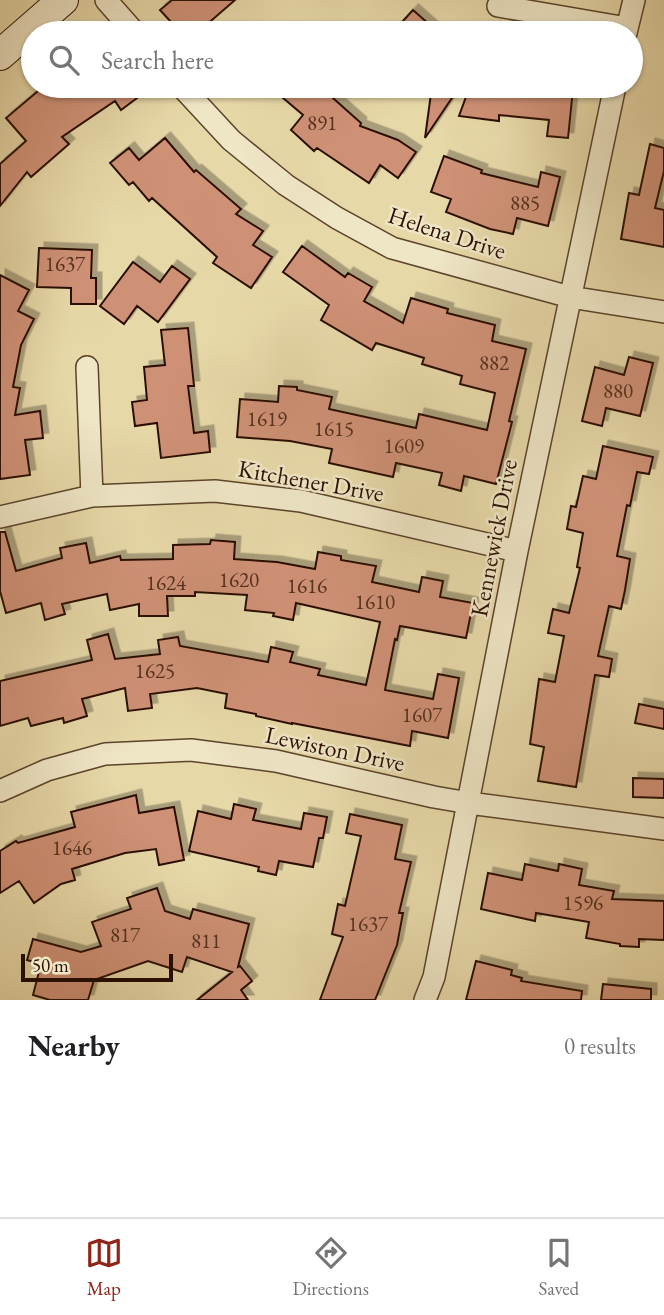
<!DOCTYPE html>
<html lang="en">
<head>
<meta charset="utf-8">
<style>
	body { margin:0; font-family:"EB Garamond",serif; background:#f6f6f6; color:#202124 }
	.scale { position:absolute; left:21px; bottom:18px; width:152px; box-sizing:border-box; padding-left:7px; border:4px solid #2c1100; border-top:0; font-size:19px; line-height:24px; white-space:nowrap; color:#2c1100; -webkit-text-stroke:5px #efe6c6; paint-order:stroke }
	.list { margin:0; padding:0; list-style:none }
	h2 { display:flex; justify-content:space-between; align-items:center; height:91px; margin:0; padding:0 28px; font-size:30px }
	h2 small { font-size:23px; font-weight:400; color:#757577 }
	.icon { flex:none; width:38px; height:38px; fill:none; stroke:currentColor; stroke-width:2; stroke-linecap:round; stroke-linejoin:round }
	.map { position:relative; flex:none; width:664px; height:1000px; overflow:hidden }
	.search { position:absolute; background:#fff; box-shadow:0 2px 5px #0004; left:21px; right:21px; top:21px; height:77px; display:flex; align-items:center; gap:18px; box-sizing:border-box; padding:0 24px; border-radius:38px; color:#757577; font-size:26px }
	.sheet { height:217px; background:#fff }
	nav { display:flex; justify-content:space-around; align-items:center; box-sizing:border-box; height:98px; border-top:2px solid #e0e0e0; background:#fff; font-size:19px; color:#757577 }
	nav a { display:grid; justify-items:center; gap:4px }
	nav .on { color:#8f2418 }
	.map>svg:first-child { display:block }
</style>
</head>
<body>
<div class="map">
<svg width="664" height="1000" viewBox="0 0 664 1000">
	<defs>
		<filter id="shadow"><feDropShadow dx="5.5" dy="-5.5" stdDeviation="0" flood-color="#0004"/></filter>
	</defs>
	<rect width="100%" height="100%" fill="#e7d8a8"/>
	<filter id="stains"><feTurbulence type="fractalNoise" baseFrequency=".00286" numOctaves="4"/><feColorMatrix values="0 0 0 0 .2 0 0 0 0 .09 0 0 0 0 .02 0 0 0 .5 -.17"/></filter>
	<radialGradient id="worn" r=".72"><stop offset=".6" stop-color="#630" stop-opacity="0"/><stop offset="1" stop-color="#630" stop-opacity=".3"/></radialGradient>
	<path fill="#cf9176" stroke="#2c1100" stroke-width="2" filter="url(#shadow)" d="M172,0h63l-38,33h-16l-21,-23z
		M413,10l26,23h-47z
		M44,86h93l-6,4 6,8 -16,12 -6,-9 -53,36 7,7 -38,33 -4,-5 -27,34v-42l26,-23 -20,-23z
		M269,86h57l10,8 -3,4 28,25 -1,3 38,14 18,12 -18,26 -18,-13 -11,18 -52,-35 -3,3 -23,-21 12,-15z
		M432,86h28l-35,52z
		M470,86h78l25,3 -5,49 -21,-2 2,-16 -50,-5v6l-40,-5z
		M165,138l29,34 2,-2 45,39 -5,5 27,17 -10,14 19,12 -21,31 -38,-25 4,-6 -65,-59 -3,3 -16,-19 -4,3 -19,-22 19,-15 10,12z
		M650,144l14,4v23l-9,37 9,2v37l-43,-8 8,-46 10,2z
		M444,156l38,14 -1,3 57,14 3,-15 19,5 -12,49 -31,-8 -4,16 -23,-5 -44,-17 5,-13 -20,-7z
		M302,246l43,31 3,-4 24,14 -8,14 39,22 8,-25 37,11 -1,4 48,12 -3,16 34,8 -17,72 3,1 -16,62 -32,-8 -3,15 -22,-6 3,-12 -46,-10 -3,14 -64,-14 3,-14 -42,-8 -53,-4 3,-38 38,3 1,-16 18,1v3l35,7 -3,12 87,19 3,-14 68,16 8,-37 -35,-9 2,-8 -40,-12 2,-6 -48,-15 -4,7 -51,-30 8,-15 -46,-33z
		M39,248l53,2 -1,28h5v26h-25v-16l-34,-1z
		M133,262l27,20 12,-16 18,13 -32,43 -21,-16 -13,18 -24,-18z
		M0,275l29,15 -11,21 16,8 -13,26 -8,42 7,1 -5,27 25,-4 3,27 -18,2 5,35 -30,4z
		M188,328l6,58h-6l6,47 14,-2 2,21 -49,6 -4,-35 -22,3 -3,-24 15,-2 -3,-33 21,-2 -4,-35z
		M629,357l24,6 -13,53 -34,-8 -4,18 -20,-5 13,-54 29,8z
		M603,446l50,11 -4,17 -12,-2 -7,34 -3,-1 -10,51 13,3 -5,31 -4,19 -12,-3 -11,50 14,3 -3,18 -14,-2 -19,112 -38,-6 6,-34 -14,-3 9,-65 16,3 9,-46 -16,-3 5,-24 16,4 11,-45 -3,-1 6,-34 -16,-4 4,-23 5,1 7,-31 13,3z
		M0,532h5l11,39 46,-13 -2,-10 26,-5 4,20 30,-7 1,4 52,-1v-14l37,-1 1,-4 24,2 -1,17 43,3 38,7 3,-17 23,4v4l35,6 -4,16 47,10 3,-15 21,4 -3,16 33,6 -7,35 -66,-12 -3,14 -2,-1 -10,51 48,9 5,-25 21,4 -11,60 -36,-7 -2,15 -118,-23v1l-36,-8v-2l-31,-6 2,-14 -30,-6 -47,6 2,14 -24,3 -3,-23 -43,11 5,17 -23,7 -1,-5 -32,8 -3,-8 -28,8v-45l92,-21 -5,-20 21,-6 7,25 45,-5 -2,-14 20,-3 2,9 88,16 3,-15 22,5 -3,10 30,7 -2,6 48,10 14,-63 -84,-19 -3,17 -20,-4 1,-3 -29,-3 2,-15 -52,-3v4h-28l1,20h-29v-12l-29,6 -3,-16 -45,10 3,10 -20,6 -4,-17 -35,10 -6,-22z
		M639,704l25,5v20l-29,-6z
		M633,778l31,1v19l-31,-1z
		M136,795l3,18 35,-6 10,53 -25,5 -3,-16 -31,4 -53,16 3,11 -14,4 -27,19 -15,-22 -19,12v-42l16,-10 2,2 57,-16 -4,-15z
		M234,804l22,5 -3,11 48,9 3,-16 23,4 -4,21h-4l-6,29 -34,-6 -3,14 -18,-4 1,-4 -70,-16 9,-40 33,8z
		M350,814l52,11 -7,34 16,3 -12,51h4l-6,32 -22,55h-55l23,-63 -11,-3 6,-30 7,2 16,-70 -15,-3z
		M525,864l33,7 1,-7 23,5 -3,16 35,6 -2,8 52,2v39l-25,-1v8l-19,-1v-2l-34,-6 3,-16 -53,-9 -1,8 -54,-12 7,-36 34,7z
		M157,888l8,23 25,8 3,-10 56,15 -11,43 2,-1 12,15 -11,9 7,10h-51l35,-28 -45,-15 -5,15 -34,-11 -54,19 -6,20h-38l-17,-5 8,-31 -14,-4 6,-21 48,13 20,-6 -9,-24 39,-13 -4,-11z
		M476,961l36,9 -1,5 11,3 -1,3 61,10 -1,9h-115z
		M603,984l48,5v11h-50z"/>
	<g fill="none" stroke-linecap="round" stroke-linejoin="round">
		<g stroke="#5b432a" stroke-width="24">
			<path id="minor" d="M106,0l29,33
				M498,6l129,22
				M626,33l8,-33
				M181,86l50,54 55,45 51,33 55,30 178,49 94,15
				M87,367l5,129
				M0,517l92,-21 123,-5 86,10 216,50
				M0,791l47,-21 58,-16 86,-4 85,11 158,36 35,6 195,26
				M425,1000l9,-23 83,-426 98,-465"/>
		</g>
		<g stroke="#2c1100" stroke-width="32">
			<path id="secondary" d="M0,55l63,-55"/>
		</g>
		<use href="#minor" stroke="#efe6c6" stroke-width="21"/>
		<use href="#secondary" stroke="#efe6c6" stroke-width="30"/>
	</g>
	<g text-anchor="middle" stroke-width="5" stroke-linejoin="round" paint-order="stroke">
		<g font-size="21" fill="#55311e">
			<text x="322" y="130">891</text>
			<text x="525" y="210">885</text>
			<text x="65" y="271">1637</text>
			<text x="494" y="370">882</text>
			<text x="618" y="398">880</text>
			<text x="267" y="426">1619</text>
			<text x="334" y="436">1615</text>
			<text x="404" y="453">1609</text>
			<text x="239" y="587">1620</text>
			<text x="166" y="590">1624</text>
			<text x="307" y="593">1616</text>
			<text x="375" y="609">1610</text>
			<text x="155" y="678">1625</text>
			<text x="422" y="722">1607</text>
			<text x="72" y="855">1646</text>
			<text x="583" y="910">1596</text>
			<text x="368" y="931">1637</text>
			<text x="125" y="942">817</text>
			<text x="206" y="948">811</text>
		</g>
		<g font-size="24" fill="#2c1100" stroke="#efe6c6">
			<text transform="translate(447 233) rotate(18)" y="8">Helena Drive</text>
			<text transform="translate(311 481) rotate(10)" y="8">Kitchener Drive</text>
			<text transform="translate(494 538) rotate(-79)" y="8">Kennewick Drive</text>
			<text transform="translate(335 749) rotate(12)" y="8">Lewiston Drive</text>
		</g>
	</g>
	<rect width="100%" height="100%" filter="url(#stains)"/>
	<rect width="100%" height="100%" fill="url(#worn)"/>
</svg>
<div class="scale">50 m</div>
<div class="search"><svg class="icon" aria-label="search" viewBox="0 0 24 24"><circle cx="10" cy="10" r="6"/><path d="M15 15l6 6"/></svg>Search here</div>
</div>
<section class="sheet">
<h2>Nearby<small>0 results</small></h2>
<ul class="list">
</ul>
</section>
<nav>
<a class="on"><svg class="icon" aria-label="map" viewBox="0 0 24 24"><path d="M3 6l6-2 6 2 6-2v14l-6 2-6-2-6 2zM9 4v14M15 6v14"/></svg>Map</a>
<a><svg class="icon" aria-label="directions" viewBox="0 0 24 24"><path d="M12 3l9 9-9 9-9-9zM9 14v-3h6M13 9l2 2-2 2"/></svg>Directions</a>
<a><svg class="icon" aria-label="saved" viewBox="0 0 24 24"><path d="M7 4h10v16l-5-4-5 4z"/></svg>Saved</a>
</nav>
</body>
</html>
